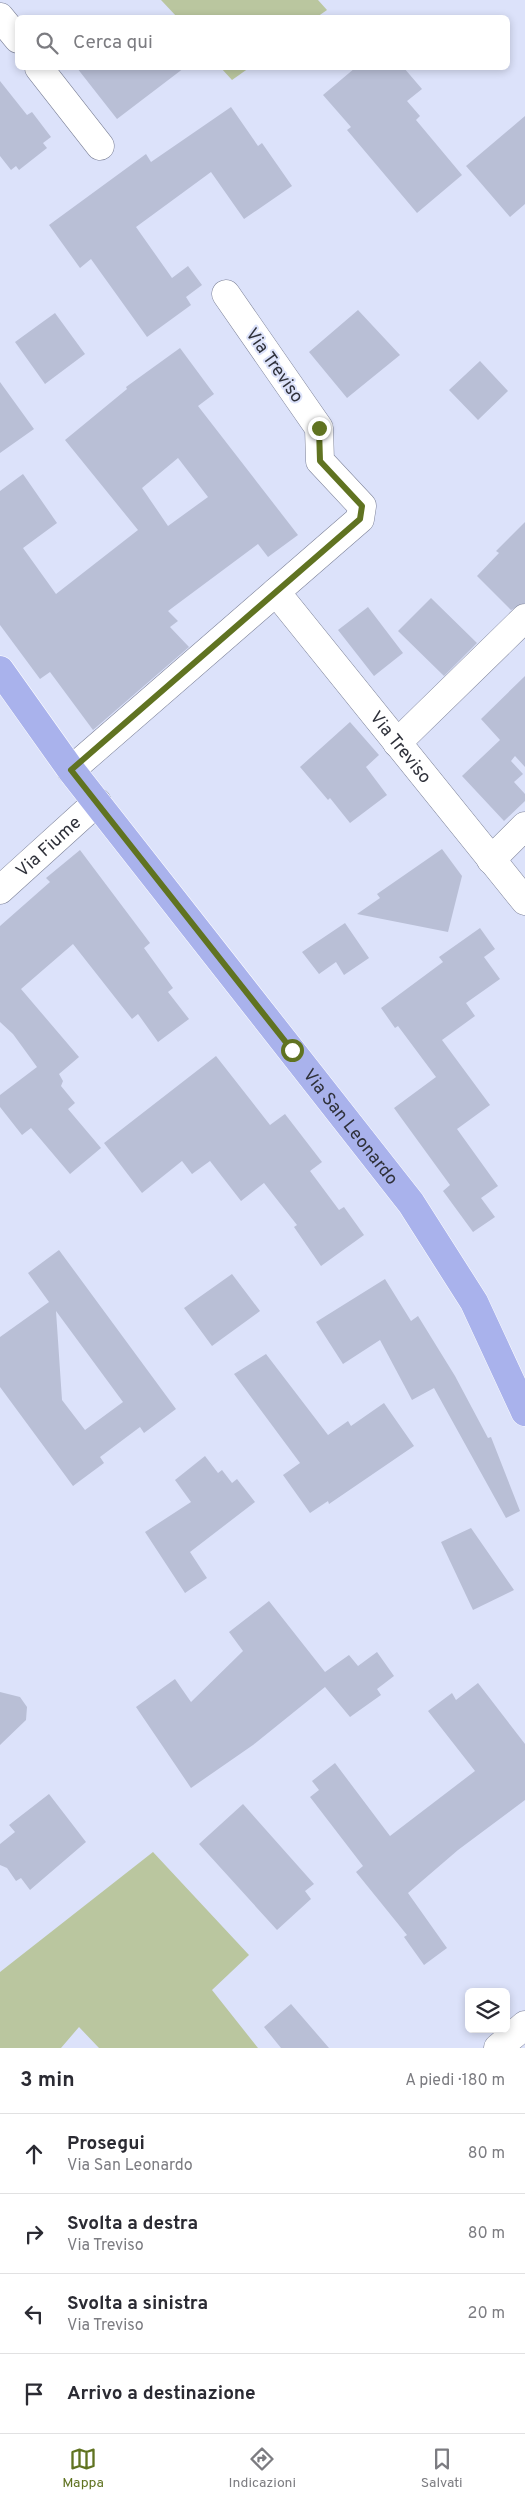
<!DOCTYPE html>
<html lang="it">
<head>
<meta charset="utf-8">
<style>
	body { margin:0; font-family:Overpass,sans-serif; background:#f7f7f7; color:#2b2b33 }
	.controls { position:absolute; right:15px; bottom:15px; display:grid; overflow:hidden; border-radius:8px; box-shadow:0 2px 8px #0003 }
	.controls button { width:45px; height:45px; display:grid; place-items:center; padding:0; border:0; border-bottom:1px solid #e1e1e2; background:#fff; color:#2b2b33; font:25px sans-serif }
	.stop { position:absolute; width:15px; height:15px; margin:-11px; border:4px solid #607321; border-radius:50%; background:#fff }
	.stop.end { background:#607321; border-color:#fff; box-shadow:0 1px 5px #0008 }
	.list { margin:0; padding:0; list-style:none }
	h2 { display:flex; justify-content:space-between; align-items:center; height:65px; margin:0; padding:0 20px; font-size:21px }
	h2 small { font-size:16px; font-weight:400; color:#7c7c81 }
	.list li { display:grid; grid-template-columns:32px 1fr auto; gap:15px; align-items:center; box-sizing:border-box; height:80px; padding:0 20px; border-top:1px solid #e1e1e2 }
	.list b { display:block; font-size:19px; white-space:nowrap }
	.list p { margin:0; font-size:16px; white-space:nowrap; color:#7c7c81 }
	.list em { font-size:16px; font-style:normal; color:#7c7c81 }
	.icon { flex:none; width:28px; height:28px; fill:none; stroke:currentColor; stroke-width:2; stroke-linecap:round; stroke-linejoin:round }
	.map { position:relative; flex:none; width:525px; height:2048px; overflow:hidden }
	.search { position:absolute; background:#fff; box-shadow:0 2px 8px #0003; left:15px; right:15px; top:15px; height:55px; display:flex; align-items:center; gap:12px; box-sizing:border-box; padding:0 18px; border-radius:8px; color:#7c7c81; font-size:19px }
	.sheet { height:385px; background:#fff }
	nav { display:flex; justify-content:space-around; align-items:center; box-sizing:border-box; height:70px; border-top:1px solid #e1e1e2; background:#fff; font-size:14px; color:#7c7c81 }
	nav a { display:grid; justify-items:center; gap:2px }
	nav .on { color:#607321 }
	.map>svg:first-child { display:block }
</style>
</head>
<body>
<div class="map">
<svg width="525" height="2048" viewBox="0 0 525 2048">
	<rect width="100%" height="100%" fill="#dce2fa"/>
	<path fill="#bac69f" d="M161,0h157l9,10 -10,7h-140z
		M221,68h28l-17,12z
		M153,1852l96,103 -37,35 46,58h-159l-20,-21 -18,21h-61v-76z"/>
	<path fill="#b9bfd6" fill-rule="evenodd" d="M77,68h107l-67,51z
		M355,68h49l18,21 -15,12 13,15 -4,4 46,55 -45,38 -70,-83 4,-3 -28,-32z
		M0,81l27,34 5,-3 19,25 -8,6 4,5 -28,22 -3,-4 -5,4 -11,-14z
		M231,107l27,39 4,-3 30,43 -48,33 -33,-47 -75,55 36,51 16,-12 14,19 -16,12 5,8 -44,32 -56,-78 -11,9 -31,-43 97,-71 5,8z
		M525,116v88l-15,13 -44,-51z
		M358,310l42,45 -53,43 -38,-46z
		M55,313l30,41 -40,30 -30,-42z
		M180,348l34,46 -16,12 100,129 -30,22 -10,-13 -90,67 10,10 -8,6 19,20 -96,83 -43,-58 -10,7 -40,-54v-134l23,-17 34,49 -34,25 33,46 82,-64 -73,-90 62,-51 -1,-2zM178,458l30,39 -40,29 -26,-38z
		M480,361l28,30 -30,29 -29,-30z
		M0,382l34,47 -34,24z
		M525,522v81l-14,7 -34,-34 22,-23 -3,-2z
		M431,598l46,45 -33,33 -46,-45z
		M368,607l35,46 -29,23 -36,-46z
		M525,676v91l-10,-11 -4,5 12,13 -9,8 11,12v7l-21,20 -42,-45 38,-36 -19,-21z
		M350,722l29,33 -13,12 21,28 -37,28 -20,-25 -2,2 -28,-33z
		M442,849l20,27 -14,56 -91,-18 23,-16 -3,-4z
		M80,850l70,93 -6,5 29,40 -5,4 21,27 -31,23 -20,-28 -6,5 -59,-75 -52,45 58,68 -20,17 4,7 -2,5 14,17 -7,6 33,39 -31,26 -39,-46 -9,7 -22,-28v-12l37,-28 -24,-33 -13,-12v-96l50,-44 -4,-4z
		M345,923l24,35 -25,17 -8,-13 -17,12 -17,-22z
		M480,928l15,21 -11,8 16,22 -34,24 9,13 -33,24 48,65 -33,24 41,57 -17,12 14,19 -22,15 -30,-41 7,-6 -56,-77 42,-31 -38,-51 -3,2 -14,-20 62,-46 -4,-5z
		M216,1056l54,69 15,-11 37,48 -12,9 29,39 5,-3 20,28 -43,31 -27,-39 3,-2 -33,-42 -23,18 -31,-40 -18,13 -10,-13 -40,32 -38,-50z
		M59,1250l117,159 -32,24 -4,-6 -40,30 4,6 -31,23 -73,-99v-50l49,-35 -21,-29zM56,1311l67,91 -38,28 -23,-30z
		M232,1274l28,37 -48,35 -28,-38z
		M385,1279l26,42 7,-5 37,60 33,62 3,-1 29,74 -14,7 -72,-130 -22,12 -32,-60 -37,24 -27,-42z
		M266,1354l62,81 20,-14 3,5 33,-23 30,43 -85,58 -1,-3 -18,12 -27,-38 17,-12 -66,-89z
		M205,1456l13,17 4,-3 10,13 5,-4 18,23 -65,50 17,26 -22,15 -40,-61 46,-30 -16,-22z
		M471,1528l43,62 -41,20 -32,-68z
		M269,1601l56,71 24,-17 9,11 19,-14 17,24 -17,13 4,6 -31,22 -25,-30 -72,58 -62,43 -55,-81 39,-28 16,23 52,-51 -14,-19z
		M478,1683l47,61v56l-67,50 -50,43 39,55 -23,17 -20,-28 3,-2 -51,-63 7,-6 -53,-69 9,-7 -7,-9 23,-18 55,73 85,-65 -47,-60 24,-18 4,7z
		M0,1692l20,5 7,10 -1,13 -26,25z
		M49,1794l37,48 -56,48 -9,-12 -5,3 -9,-13 -7,-3v-21l15,-12 -6,-7z
		M243,1804l71,80 -9,7 6,8 -34,31 -78,-86z
		M291,2004l38,44h-48l-17,-21z"/>
	<g fill="none" stroke-linecap="round" stroke-linejoin="round">
		<g stroke="#7d8298" stroke-width="29">
			<g id="minor">
				<path d="M0,17l18,22"/>
				<path d="M39,68l61,78"/>
				<path id="s1" d="M276,592l249,309"/>
				<path d="M397,743l128,-125"/>
				<path d="M71,770l289,-251 2,-13 -42,-45 -1,-33 -93,-134"/>
				<path d="M491,860l34,-34"/>
				<path id="s2" d="M0,890l97,-88"/>
				<path d="M498,2048l27,-23"/>
			</g>
		</g>
		<g stroke="#fff" stroke-width="29">
			<g id="major">
				<path id="s3" d="M0,670l71,100 340,433 63,99 51,110"/>
			</g>
		</g>
		<use href="#minor" stroke="#fff" stroke-width="28"/>
		<use href="#major" stroke="#a9b2ec" stroke-width="28"/>
	</g>
	<g fill="none" stroke-linecap="round" stroke-linejoin="round">
		<path stroke="#607321" stroke-width="6" d="M292,1050l-221,-280 289,-251 2,-13 -42,-45 -1,-33"/>
	</g>
	<g text-anchor="middle" stroke-width="4" stroke-linejoin="round" paint-order="stroke">
		<g font-size="18" fill="#2f313a" stroke="#dce2fa">
			<text transform="translate(275 365) rotate(55)" y="6">Via Treviso</text>
			<text dy="6" stroke="none"><textPath href="#s1" startOffset="199">Via Treviso</textPath></text>
			<text dy="6" stroke="none"><textPath href="#s2" startOffset="65">Via Fiume</textPath></text>
			<text dy="6" stroke="none"><textPath href="#s3" startOffset="576">Via San Leonardo</textPath></text>
		</g>
	</g>
</svg>
<div class="controls">
<button><svg class="icon" aria-label="layers" viewBox="0 0 24 24"><path d="M12 4l9 5-9 5-9-5zM3 14l9 5 9-5"/></svg></button>
</div>
<div class="stop" style="left:292px;top:1050px"></div>
<div class="stop end" style="left:319px;top:428px"></div>
<div class="search"><svg class="icon" aria-label="search" viewBox="0 0 24 24"><circle cx="10" cy="10" r="6"/><path d="M15 15l6 6"/></svg>Cerca qui</div>
</div>
<section class="sheet">
<h2>3 min<small>A piedi · 180 m</small></h2>
<ul class="list">
<li><svg class="icon" aria-label="ahead" viewBox="0 0 24 24"><path d="M12 20V5M6 11l6-6 6 6"/></svg><div><b>Prosegui</b><p>Via San Leonardo</p></div><em>80 m</em></li>
<li><svg class="icon" aria-label="right" viewBox="0 0 24 24"><path d="M7 20v-9h11M14 6l5 5-5 5"/></svg><div><b>Svolta a destra</b><p>Via Treviso</p></div><em>80 m</em></li>
<li><svg class="icon" aria-label="left" viewBox="0 0 24 24"><path d="M17 20v-9H6M10 6l-5 5 5 5"/></svg><div><b>Svolta a sinistra</b><p>Via Treviso</p></div><em>20 m</em></li>
<li><svg class="icon" aria-label="arrive" viewBox="0 0 24 24"><path d="M6 21V4h12l-3 4 3 4H6"/></svg><div><b>Arrivo a destinazione</b></div></li>
</ul>
</section>
<nav>
<a class="on"><svg class="icon" aria-label="map" viewBox="0 0 24 24"><path d="M3 6l6-2 6 2 6-2v14l-6 2-6-2-6 2zM9 4v14M15 6v14"/></svg>Mappa</a>
<a><svg class="icon" aria-label="directions" viewBox="0 0 24 24"><path d="M12 3l9 9-9 9-9-9zM9 14v-3h6M13 9l2 2-2 2"/></svg>Indicazioni</a>
<a><svg class="icon" aria-label="saved" viewBox="0 0 24 24"><path d="M7 4h10v16l-5-4-5 4z"/></svg>Salvati</a>
</nav>
</body>
</html>
